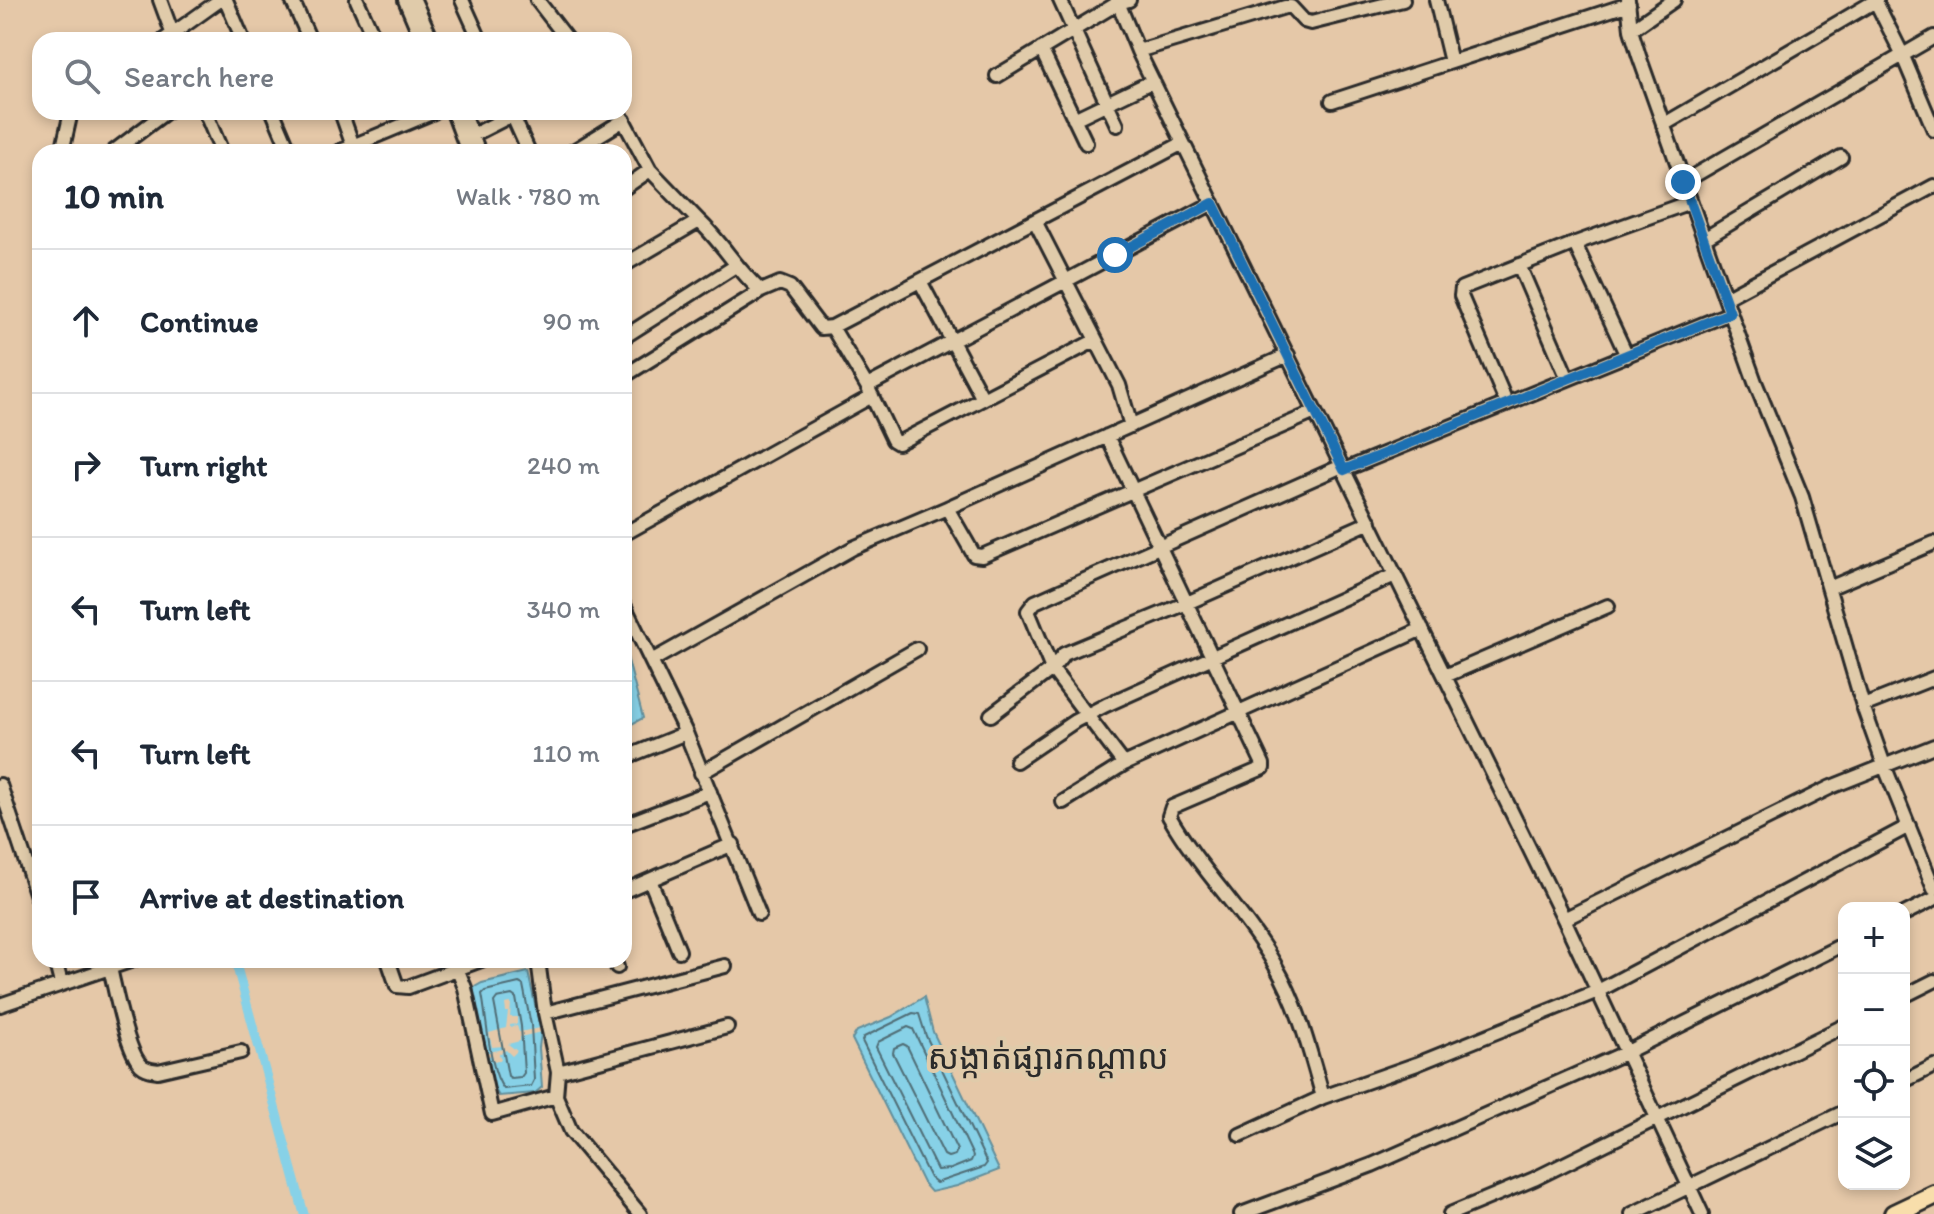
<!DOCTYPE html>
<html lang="en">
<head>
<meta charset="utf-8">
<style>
	body { margin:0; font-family:Itim,"Noto Sans Khmer",sans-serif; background:#f2f2f3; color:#1f2937 }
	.controls { position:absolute; right:24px; bottom:24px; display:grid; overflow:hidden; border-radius:16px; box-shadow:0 4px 12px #0003 }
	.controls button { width:72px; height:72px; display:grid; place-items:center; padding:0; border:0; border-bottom:2px solid #e0e1e3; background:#fff; color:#1f2937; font:40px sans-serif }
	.stop { position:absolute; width:24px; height:24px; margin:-18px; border:6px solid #1f6fb2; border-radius:50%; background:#fff }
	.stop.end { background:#1f6fb2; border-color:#fff; box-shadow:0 2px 8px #0008 }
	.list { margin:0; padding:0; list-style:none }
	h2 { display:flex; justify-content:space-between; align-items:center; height:104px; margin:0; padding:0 32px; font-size:34px }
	h2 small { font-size:26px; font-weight:400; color:#747a83 }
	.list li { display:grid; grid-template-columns:52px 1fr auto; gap:24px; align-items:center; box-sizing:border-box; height:144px; padding:0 32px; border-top:2px solid #e0e1e3 }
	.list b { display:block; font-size:30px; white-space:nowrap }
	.list em { font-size:26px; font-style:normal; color:#747a83 }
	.icon { flex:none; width:44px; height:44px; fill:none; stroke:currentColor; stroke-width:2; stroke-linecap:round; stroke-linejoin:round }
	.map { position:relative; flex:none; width:1934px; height:1214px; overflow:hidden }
	.search { position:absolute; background:#fff; box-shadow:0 4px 12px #0003; left:32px; top:32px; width:600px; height:88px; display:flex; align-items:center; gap:20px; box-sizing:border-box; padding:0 28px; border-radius:24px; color:#747a83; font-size:30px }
	.panel { position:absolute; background:#fff; box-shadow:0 4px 12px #0003; left:32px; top:144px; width:600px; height:824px; border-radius:24px }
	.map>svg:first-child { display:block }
</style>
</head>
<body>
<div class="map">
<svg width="1934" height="1214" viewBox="0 0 1934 1214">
	<rect width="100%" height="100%" fill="#e5c8a8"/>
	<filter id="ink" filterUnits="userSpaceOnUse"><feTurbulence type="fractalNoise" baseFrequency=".0125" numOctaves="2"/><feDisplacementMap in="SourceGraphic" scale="16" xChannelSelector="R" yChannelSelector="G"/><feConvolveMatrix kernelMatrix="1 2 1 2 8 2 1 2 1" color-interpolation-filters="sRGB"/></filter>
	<g filter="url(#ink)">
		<path fill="#87d1e7" stroke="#628f9c" stroke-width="2" d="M624,645l19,73 -19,10z
			M528,972l13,60 -2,16 3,39 -7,6 -36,3 -7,-11 -19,-97 9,-5z
			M924,997l9,35 66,138 -42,16 -26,6 -8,-9 -71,-144 5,-8 34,-14z"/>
		<path fill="#e5c8a8" d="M511,1003l-1,14h7v7l-7,1v2l7,-1 2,6 21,-4 1,4 -21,5v4l-12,3 9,7 -5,5 -6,-6 -7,4 2,6 -7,2 -2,-7 -7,2 -1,-4 19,-4v-3l-11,1 -3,-14 17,-5 2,-16h-2l-1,-8z"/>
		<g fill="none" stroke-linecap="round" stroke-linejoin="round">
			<path stroke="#506d76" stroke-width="2" d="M519,983l4,2 8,40 3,55 -3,6 -27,3c-15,-17 -17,-71 -22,-95l3,-3z
				M512,995l4,3 5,28 3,47 -3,4 -10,1 -3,-2 -14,-74 3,-4z
				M913,1013l6,1 7,22 61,127 -3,4 -48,16 -6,-5 -68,-137 2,-4z
				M908,1027l5,2 60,127 -2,5 -20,8 -14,1 -61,-123 2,-5z
				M903,1044l4,2 50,104 -2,5 -7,2 -4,-2 -51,-102 1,-5z"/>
			<path stroke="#87d1e7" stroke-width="9" d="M235,960l69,254"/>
			<g stroke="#2b2b2b" stroke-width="18">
				<path id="minor" d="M160,0l14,38
					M226,0l17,40
					M292,0l18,40
					M357,0l18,40
					M405,0l17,40
					M414,0l18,40
					M462,0l18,40
					M537,0l31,40
					M1060,0l57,125
					M1117,0l21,51 426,868 138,295
					M1436,0l15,62
					M1628,0l3,30 8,26 116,326 47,115 61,209 21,59 50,124
					M1875,0l27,54 32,76
					M1631,30l43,-30
					M164,40l56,-40
					M1041,49l45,94
					M1138,51l147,-44h6l13,14 7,2 92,-23
					M997,76l121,-73 11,-3
					M1332,101l297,-97
					M205,112l17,40
					M273,112l17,40
					M341,112l12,34
					M453,112l15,40
					M463,112l16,40
					M511,112l18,40
					M619,112l31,58 49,51
					M1074,119l79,-38
					M1663,125l214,-125
					M473,135l45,-23
					M62,152l9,-40
					M113,152l53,-40
					M338,152l96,-40
					M572,152l52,-32
					M1683,182l251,-145
					M624,188l26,-18
					M1035,221l84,164 12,41
					M1704,239l137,-82
					M1575,244l52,112
					M624,265l75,-44c23,21 38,49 62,70
					M1519,265l49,114
					M920,281l63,118
					M1725,298l209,-112
					M832,327l35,59 26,54 5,3 198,-103
					M624,337l113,-72
					M1288,355l-341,153 27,47 8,1 333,-144
					M624,376l137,-85 19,-8 10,4 31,41 11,-1 351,-184
					M867,386l346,-183
					M1507,404l-46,-108 1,-8 111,-44 117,-42
					M1107,436l156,328v4l-91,39 -3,9c30,53 76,96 106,149 24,41 35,87 48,132
					M1344,470l386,-157
					M624,534l248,-138
					M1829,588l105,-45
					M624,605l62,128 73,181
					M653,660l200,-112 94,-40
					M1445,676l163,-70
					M1863,706l71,-28
					M991,715l61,-46 12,-15 123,-51 183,-81
					M624,758l62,-25
					M1016,761l59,-40 31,-16 289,-130
					M1124,764l-72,-95 -24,-58 7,-9 307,-136
					M701,773l216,-124
					M0,785l40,120
					M1063,802l61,-38 298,-135
					M624,825l86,-33
					M650,880l29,71
					M624,891l109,-47
					M1904,914l30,-15
					M1564,919l267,-132 103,-41
					M55,960l6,23
					M388,960l9,26 11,1 73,-27
					M538,960l7,53 13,59 -2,24 15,35 69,83
					M614,960l3,7
					M110,968c5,21 17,84 31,97 5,5 11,5 17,6l83,-19
					M457,968l8,20 27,126 64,-18
					M1904,996l30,-15
					M0,1005l133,-45
					M545,1013l180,-47
					M558,1072l169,-45
					M1904,1081l30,-15
					M1240,1135l83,-38 94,-33 181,-73 311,-165
					M1241,1214l131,-49 255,-113 217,-108
					M1450,1214l84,-35 310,-153
					M1632,1214l212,-102"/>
			</g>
			<g stroke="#2b2b2b" stroke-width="24">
				<path id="highway" d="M1894,1214l40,-19"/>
			</g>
			<use href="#minor" stroke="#e0cbaa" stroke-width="12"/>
			<use href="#highway" stroke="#f8deab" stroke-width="18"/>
		</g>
	</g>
	<g fill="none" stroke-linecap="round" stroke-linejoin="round" filter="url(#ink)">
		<path stroke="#1f6fb2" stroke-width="10" d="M1115,255l98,-52 131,267 386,-157 -47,-131"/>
	</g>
	<g text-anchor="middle" stroke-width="8" stroke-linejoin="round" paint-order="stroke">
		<g font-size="34" fill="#2b2b2b" stroke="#e0cbaa">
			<text x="1048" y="1069">សង្កាត់ផ្សារកណ្ដាល</text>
		</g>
	</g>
</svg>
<div class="controls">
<button>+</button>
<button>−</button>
<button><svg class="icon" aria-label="locate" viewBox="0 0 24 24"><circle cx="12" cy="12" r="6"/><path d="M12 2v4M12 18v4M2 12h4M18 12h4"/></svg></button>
<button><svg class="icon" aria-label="layers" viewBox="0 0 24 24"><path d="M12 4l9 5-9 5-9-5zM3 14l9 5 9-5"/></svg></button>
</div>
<div class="stop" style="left:1115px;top:255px"></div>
<div class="stop end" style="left:1683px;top:182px"></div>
<div class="search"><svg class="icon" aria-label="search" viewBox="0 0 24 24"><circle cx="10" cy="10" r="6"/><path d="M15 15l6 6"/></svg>Search here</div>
<section class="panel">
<h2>10 min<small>Walk · 780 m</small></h2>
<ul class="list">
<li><svg class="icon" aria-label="ahead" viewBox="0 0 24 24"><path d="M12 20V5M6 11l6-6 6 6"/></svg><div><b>Continue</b></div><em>90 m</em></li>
<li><svg class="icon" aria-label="right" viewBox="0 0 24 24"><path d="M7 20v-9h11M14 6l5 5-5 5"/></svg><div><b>Turn right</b></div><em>240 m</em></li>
<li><svg class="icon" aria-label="left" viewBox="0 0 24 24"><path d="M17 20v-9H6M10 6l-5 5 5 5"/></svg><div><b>Turn left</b></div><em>340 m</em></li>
<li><svg class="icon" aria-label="left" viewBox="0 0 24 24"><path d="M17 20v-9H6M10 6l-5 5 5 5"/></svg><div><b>Turn left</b></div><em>110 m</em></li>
<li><svg class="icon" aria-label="arrive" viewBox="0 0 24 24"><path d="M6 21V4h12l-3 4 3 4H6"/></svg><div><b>Arrive at destination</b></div></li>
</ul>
</section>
</div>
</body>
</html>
